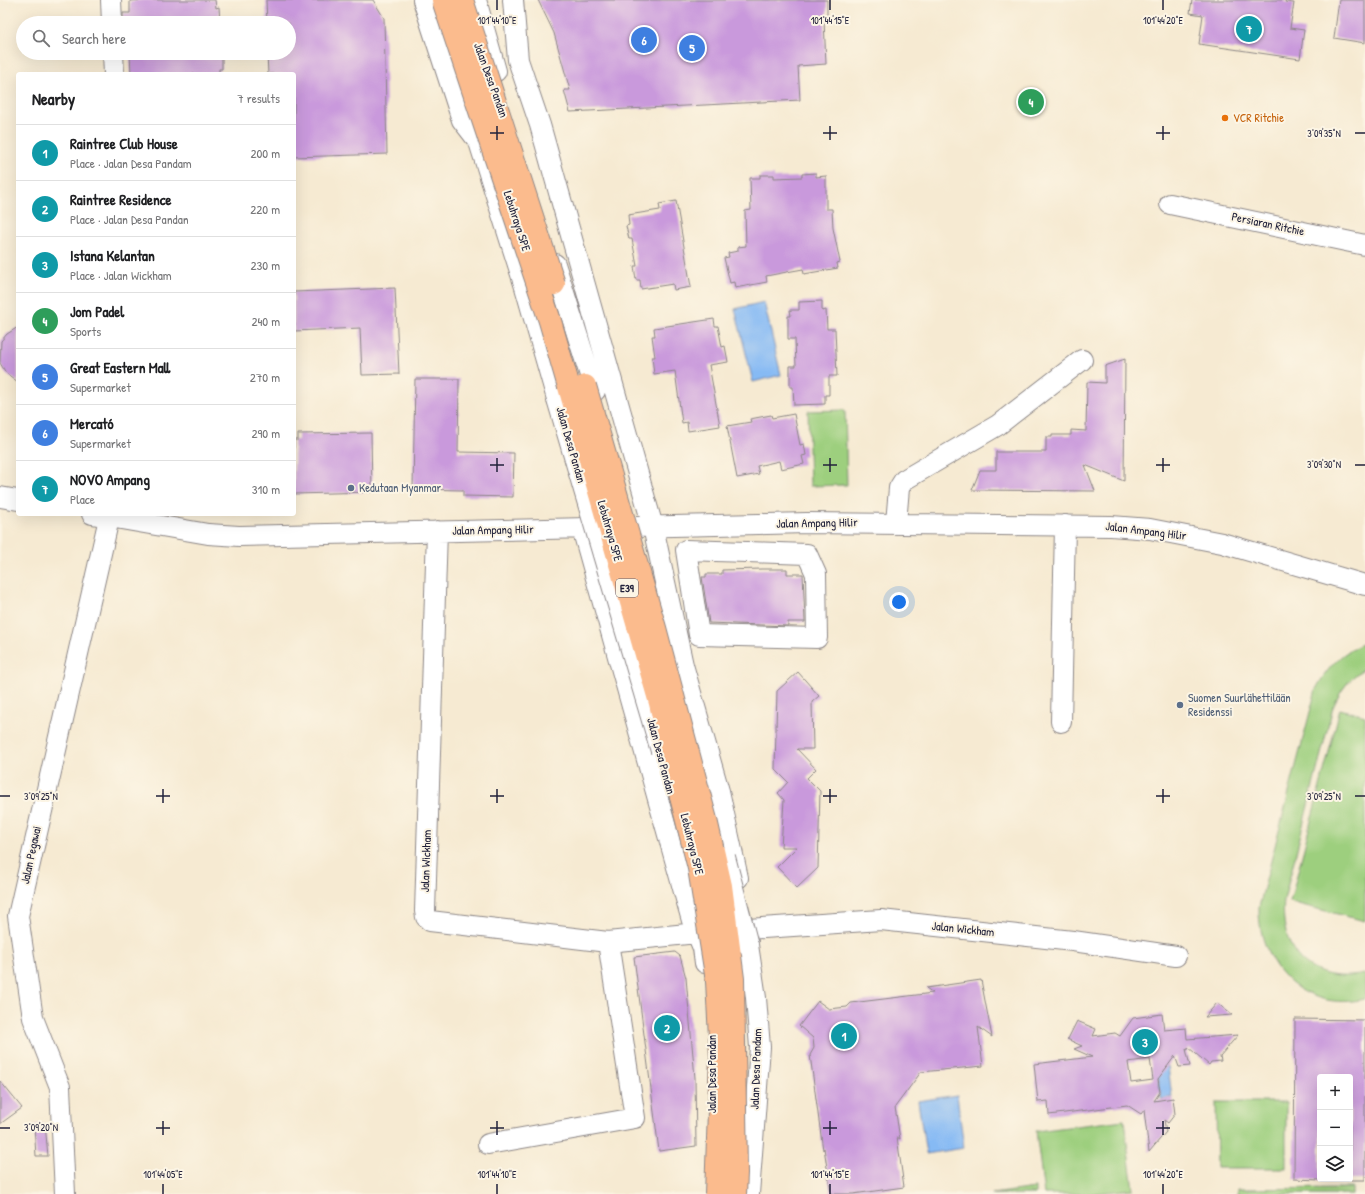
<!DOCTYPE html>
<html lang="en">
<head>
<meta charset="utf-8">
<style>
	body { margin:0; font-family:"Patrick Hand",sans-serif; background:#f2f2f2; color:#202124 }
	.controls { position:absolute; right:12px; bottom:12px; display:grid; overflow:hidden; border-radius:4px; box-shadow:0 4px 16px #0002 }
	.controls button { width:36px; height:36px; display:grid; place-items:center; padding:0; border:0; border-bottom:1px solid #e0e0e0; background:#fff; color:#202124; font:20px sans-serif }
	.you { position:absolute; left:899px; top:602px; width:14px; height:14px; margin:-10px; border:3px solid #fff; border-radius:50%; background:#1a73e8; box-shadow:0 0 0 6px #1a73e833 }
	.badge { display:grid; place-items:center; width:26px; height:26px; border-radius:50%; background:#1a73e8; color:#fff; font-size:13px; font-weight:700 }
	.pin { position:absolute; translate:-50% -50%; border:2px solid #fff; box-shadow:0 1px 4px #0006 }
	.list { margin:0; padding:0; list-style:none }
	h2 { display:flex; justify-content:space-between; align-items:center; height:52px; margin:0; padding:0 16px; font-size:17px }
	h2 small { font-size:13px; font-weight:400; color:#757577 }
	.list li { display:grid; grid-template-columns:26px 1fr auto; gap:12px; align-items:center; box-sizing:border-box; height:56px; padding:0 16px; border-top:1px solid #e0e0e0 }
	.list b { display:block; font-size:15px; white-space:nowrap }
	.list p { margin:0; font-size:13px; white-space:nowrap; color:#757577 }
	.list em { font-size:13px; font-style:normal; color:#757577 }
	.icon { flex:none; width:22px; height:22px; fill:none; stroke:currentColor; stroke-width:2; stroke-linecap:round; stroke-linejoin:round }
	.map { position:relative; flex:none; width:1365px; height:1194px; overflow:hidden }
	.search { position:absolute; background:#fff; box-shadow:0 4px 16px #0002; left:16px; top:16px; width:280px; height:44px; display:flex; align-items:center; gap:10px; box-sizing:border-box; padding:0 14px; border-radius:22px; color:#757577; font-size:15px }
	.panel { position:absolute; background:#fff; box-shadow:0 4px 16px #0002; left:16px; top:72px; width:280px; height:444px; border-radius:4px }
	.map>svg:first-child { display:block }
</style>
</head>
<body>
<div class="map">
<svg width="1365" height="1194" viewBox="0 0 1365 1194">
	<rect width="100%" height="100%" fill="#fcf5e5"/>
	<filter id="ink" filterUnits="userSpaceOnUse"><feTurbulence type="fractalNoise" baseFrequency=".025" numOctaves="2"/><feDisplacementMap in="SourceGraphic" scale="8" xChannelSelector="R" yChannelSelector="G"/><feConvolveMatrix kernelMatrix="1 2 1 2 8 2 1 2 1" color-interpolation-filters="sRGB"/></filter>
	<filter id="wash" filterUnits="userSpaceOnUse"><feTurbulence type="fractalNoise" baseFrequency=".012" numOctaves="4" result="noise"/><feDisplacementMap in="SourceGraphic" scale="16" xChannelSelector="R" yChannelSelector="G"/><feGaussianBlur stdDeviation="0.9" result="paint"/><feColorMatrix in="noise" values="0 0 0 0 0 0 0 0 0 0 0 0 0 0 0 0 0 1.4 0 .05"/><feComposite in="paint" operator="in"/></filter>
	<g filter="url(#wash)">
		<rect width="100%" height="100%" fill="#f6ead2"/>
		<path fill="#9dcf7e" stroke="#60785c" d="M845,410l2,75 -37,1 -2,-75z
			M1365,643v25c-16,10 -24,22 -32,39l-49,193c-5,53 27,85 81,74v25c-61,14 -107,-32 -106,-92l57,-218c11,-21 26,-38 49,-46z
			M1340,709l25,7v205l-75,-19z
			M1216,1102h70v66h-69z
			M1124,1120l9,69 -42,5h-47l-8,-63z
			M1035,1188v6h-43z
			M1352,1188v6h-114v-5z"/>
		<path fill="#86baf4" stroke="#546e98" d="M764,302l17,73 -28,7 -18,-73z
			M1168,1066l4,31 -11,2 -4,-32z
			M957,1095l7,53 -38,6 -8,-53z"/>
		<g id="blocks">
			<path fill="#c999dc" fill-rule="evenodd" d="M144,0h71l1,8 3,-1 1,16h-97v-10h7v-12z
				M266,0h107l11,18 3,136 -93,3v-83h-26l-1,-21h22v-30h-22z
				M538,0h289v20h-3l2,44 -28,2 2,34 -230,12 -6,-22h6l-16,-57z
				M1192,0h94l-1,2 9,1 -4,25 14,2 -4,29 -101,-15 4,-29 -13,-2z
				M1339,0h26v43l-31,-5z
				M130,53h92v16h-3v5h-88z
				M816,173v4l10,-1v33h6l1,19 7,34 -3,1 1,5 -34,6 -1,-5 -11,2 -26,5 1,6 -32,6 -1,-6 -4,1 -6,-25 5,-1 -1,-4 10,-2v-4l8,-1 -1,-35 6,-1 -1,-32h10v-3h14v3l28,-1v-3z
				M676,201l15,86 -17,3 -1,-6 -32,5 -1,-9h-4l-2,-14h3l-5,-27h-3l-3,-13 3,-1 -1,-10 32,-5 -1,-6z
				M395,288l4,86 -37,1 -2,-47 -66,3v-39z
				M822,301v10l4,-1 1,19h8l2,47h-8v19h-4v9l-31,1 -1,-18h-3v-21h6l-1,-27h-7v-23h3l-1,-6h9v-8z
				M714,319l1,7h3l4,21 3,-1 3,16 -19,3 11,61 -32,5 -1,-9 -5,1 -7,-52 -21,3 -2,-17h3l-3,-21h3l-1,-8z
				M18,327v55l-12,-9 -6,-10 1,-22 6,-7z
				M1125,359l-1,122 -39,-16 10,26 -123,-1 8,-20h16v-18h50v-15h6v-2h19v-5l15,1 1,-49 18,1v-17z
				M415,379h44l-1,73 56,1 -1,44 -50,-1v-6l-50,-1z
				M794,414l6,31 4,-1 2,11 -4,1 2,8 -23,5 -2,-8 -22,5 2,8 -22,4 -10,-52 24,-4 -1,-3 21,-4 1,3z
				M371,433l1,59 -78,2v-54h4v-6z
				M762,569h25v5h16l2,48h-17v4l-79,-3 -7,-46h4v-3h16v-4z
				M798,672l21,24 -7,6 1,47h-16l19,20 -9,9 13,13 -2,77 -21,20 -20,-21 20,-20h-16l3,-47 -6,-7 10,-11 -13,-13 2,-78z
				M675,952l5,4 6,22 9,100 1,68 -37,5 -25,-194z
				M981,980l11,57 -14,-10 5,39 -62,6 -26,35 5,32 -3,-2 7,50 -51,7h-22l-7,-46 -1,2 -13,-95 4,-7 -1,-10 -14,-12 19,-25 11,8 18,-2 4,-4 82,-10 -7,-5z
				M1217,1003l15,12 -27,2z
				M1162,1014l2,16 22,-2 1,11 51,-4 -18,21 1,5 -10,1 -2,3 -21,-18v3l-2,-1 4,17 -11,1 -4,-11 -17,23 2,13 -6,9 19,-3 2,16 -7,9 -4,-3 2,12 -17,20 -5,-42 -3,4 -14,-9 -78,10 -1,-14 -10,1 -4,-38 58,-7 -18,-8 8,-3 -15,-7h1l9,-18 19,8 -3,7 22,-3 5,3 13,-18zM1150,1059l3,21 -22,3 -3,-21z
				M1295,1019l70,1v160h-15v-103h-30v103l-26,-1z
				M0,1081l22,27 -22,16z
				M45,1124l3,32h-12l-2,-31z"/>
		</g>
	</g>
	<g filter="url(#ink)">
		<use href="#blocks" fill-opacity="0" stroke="#8c8686" stroke-width="1"/>
		<g fill="none" stroke-linecap="round" stroke-linejoin="round">
			<g stroke="#8c8686" stroke-width="22">
				<path id="minor" d="M111,0l1,23
					M423,0l39,120 17,22 46,145 32,112
					M476,0l20,71
					M513,0l5,60 22,65 113,402 30,138 36,126 19,87
					M113,53l1,21
					M1170,204l195,41
					M555,264l40,127
					M0,497l18,3
					M92,514l116,20 31,2 568,-13 304,3 39,3 72,14 143,42
					M896,523l3,-35 5,-8 94,-55 84,-65
					M582,528l111,396 10,24 2,15
					M437,531l-12,380 1,6 4,4 178,21 89,-9
					M686,550l121,4 9,20 1,64 -118,-3z
					M1061,722l4,-197
					M747,927l1,18 8,53 4,49 -11,147
					M748,929l133,-9 192,21 103,15
					M488,1144l147,-26 -27,-176
					M65,1194l-5,-107 -27,-69 -15,-102 92,-402"/>
			</g>
			<use href="#minor" stroke="#fff" stroke-width="20"/>
			<g stroke="#8c8686" stroke-width="22" stroke-linecap="butt">
				<path id="minor-bridge" d="M557,399l104,352
					M725,857l23,88"/>
			</g>
			<g stroke="#8c8686" stroke-width="24" stroke-linecap="butt">
				<path id="highway-bridge" d="M443,0l107,321 110,382 20,90 19,75 18,113 4,75 -5,138
					M462,0l92,284
					M585,386l70,242 51,192 15,66 12,93 3,194 -1,21"/>
			</g>
			<use href="#minor-bridge" stroke="#fff" stroke-width="20"/>
			<use href="#highway-bridge" stroke="#fbbb8d" stroke-width="22"/>
		</g>
	</g>
	<path fill="none" stroke="#22223b" stroke-width="1.5" d="M497,0v10M830,0v10M1163,0v10M497,126v14M830,126v14M1163,126v14M490,133h14M823,133h14M1156,133h14M1355,133h10M497,458v14M830,458v14M1163,458v14M490,465h14M823,465h14M1156,465h14M1355,465h10M163,789v14M497,789v14M830,789v14M1163,789v14M0,796h10M156,796h14M490,796h14M823,796h14M1156,796h14M1355,796h10M163,1121v14M497,1121v14M830,1121v14M1163,1121v14M0,1128h10M156,1128h14M490,1128h14M823,1128h14M1156,1128h14M163,1184v10M497,1184v10M830,1184v10M1163,1184v10"/>
	<circle fill="#e8710a" stroke="#fcf5e5" stroke-width="1.5" cx="1225" cy="118" r="4"/>
	<g fill="#5c6f8a" stroke="#fcf5e5" stroke-width="1.5">
		<circle cx="351" cy="488" r="4"/>
		<circle cx="1180" cy="705" r="4"/>
	</g>
	<g text-anchor="middle" stroke-width="4" stroke-linejoin="round" paint-order="stroke">
		<rect fill="#fcf5e5" stroke="#63616e" stroke-width="1" x="616" y="579" width="22" height="18" rx="3"/>
		<g font-size="11" font-weight="bold" fill="#22223b">
			<text x="627" y="592">E39</text>
		</g>
		<g font-size="12" fill="#22223b" stroke="#fcf5e5">
			<text transform="translate(491 80) rotate(70)" y="4">Jalan Desa Pandan</text>
			<text transform="translate(517 221) rotate(72)" y="4">Lebuhraya SPE</text>
			<text transform="translate(1268 224) rotate(12)" y="4">Persiaran Ritchie</text>
			<text transform="translate(571 445) rotate(74)" y="4">Jalan Desa Pandan</text>
			<text transform="translate(817 523) rotate(-1)" y="4">Jalan Ampang Hilir</text>
			<text transform="translate(493 530) rotate(-1)" y="4">Jalan Ampang Hilir</text>
			<text transform="translate(610 531) rotate(74)" y="4">Lebuhraya SPE</text>
			<text transform="translate(1146 531) rotate(7)" y="4">Jalan Ampang Hilir</text>
			<text transform="translate(661 756) rotate(75)" y="4">Jalan Desa Pandan</text>
			<text transform="translate(692 844) rotate(76)" y="4">Lebuhraya SPE</text>
			<text transform="translate(31 855) rotate(-78)" y="4">Jalan Pegawai</text>
			<text transform="translate(426 861) rotate(-88)" y="4">Jalan Wickham</text>
			<text transform="translate(963 929) rotate(6)" y="4">Jalan Wickham</text>
			<text transform="translate(756 1069) rotate(-88)" y="4">Jalan Desa Pandam</text>
			<text transform="translate(712 1074) rotate(-90)" y="4">Jalan Desa Pandan</text>
		</g>
		<g font-size="12" fill="#c56008" stroke="#fcf5e5" text-anchor="start">
			<text x="1233" y="122">VCR Ritchie</text>
		</g>
		<g font-size="12" fill="#4e5e75" stroke="#fcf5e5" text-anchor="start">
			<text x="359" y="492">Kedutaan Myanmar</text>
			<text x="1188" y="702">Suomen Suurlähettilään<tspan x="1188" dy="14">Residenssi</tspan></text>
		</g>
	</g>
	<g font-size="10" text-anchor="middle" fill="#22223b" stroke="#fcf5e5" stroke-width="4" stroke-linejoin="round" paint-order="stroke">
		<text x="497" y="24">101°44'10"E</text>
		<text x="830" y="24">101°44'15"E</text>
		<text x="1163" y="24">101°44'20"E</text>
		<text x="1324" y="137">3°09'35"N</text>
		<text x="1324" y="468">3°09'30"N</text>
		<text x="41" y="800">3°09'25"N</text>
		<text x="1324" y="800">3°09'25"N</text>
		<text x="41" y="1131">3°09'20"N</text>
		<text x="163" y="1178">101°44'05"E</text>
		<text x="497" y="1178">101°44'10"E</text>
		<text x="830" y="1178">101°44'15"E</text>
		<text x="1163" y="1178">101°44'20"E</text>
	</g>
</svg>
<div class="controls">
<button>+</button>
<button>−</button>
<button><svg class="icon" aria-label="layers" viewBox="0 0 24 24"><path d="M12 4l9 5-9 5-9-5zM3 14l9 5 9-5"/></svg></button>
</div>
<div class="you"></div>
<div class="pin badge" style="left:844px;top:1036px;background:#0f9aa8">1</div>
<div class="pin badge" style="left:667px;top:1028px;background:#0f9aa8">2</div>
<div class="pin badge" style="left:1145px;top:1042px;background:#0f9aa8">3</div>
<div class="pin badge" style="left:1031px;top:102px;background:#2e9e5b">4</div>
<div class="pin badge" style="left:692px;top:48px;background:#3f7fe0">5</div>
<div class="pin badge" style="left:644px;top:40px;background:#3f7fe0">6</div>
<div class="pin badge" style="left:1249px;top:29px;background:#0f9aa8">7</div>
<div class="search"><svg class="icon" aria-label="search" viewBox="0 0 24 24"><circle cx="10" cy="10" r="6"/><path d="M15 15l6 6"/></svg>Search here</div>
<section class="panel">
<h2>Nearby<small>7 results</small></h2>
<ul class="list">
<li><span class="badge" style="background:#0f9aa8">1</span><div><b>Raintree Club House</b><p>Place · Jalan Desa Pandam</p></div><em>200 m</em></li>
<li><span class="badge" style="background:#0f9aa8">2</span><div><b>Raintree Residence</b><p>Place · Jalan Desa Pandan</p></div><em>220 m</em></li>
<li><span class="badge" style="background:#0f9aa8">3</span><div><b>Istana Kelantan</b><p>Place · Jalan Wickham</p></div><em>230 m</em></li>
<li><span class="badge" style="background:#2e9e5b">4</span><div><b>Jom Padel</b><p>Sports</p></div><em>240 m</em></li>
<li><span class="badge" style="background:#3f7fe0">5</span><div><b>Great Eastern Mall</b><p>Supermarket</p></div><em>270 m</em></li>
<li><span class="badge" style="background:#3f7fe0">6</span><div><b>Mercató</b><p>Supermarket</p></div><em>290 m</em></li>
<li><span class="badge" style="background:#0f9aa8">7</span><div><b>NOVO Ampang</b><p>Place</p></div><em>310 m</em></li>
</ul>
</section>
</div>
</body>
</html>
